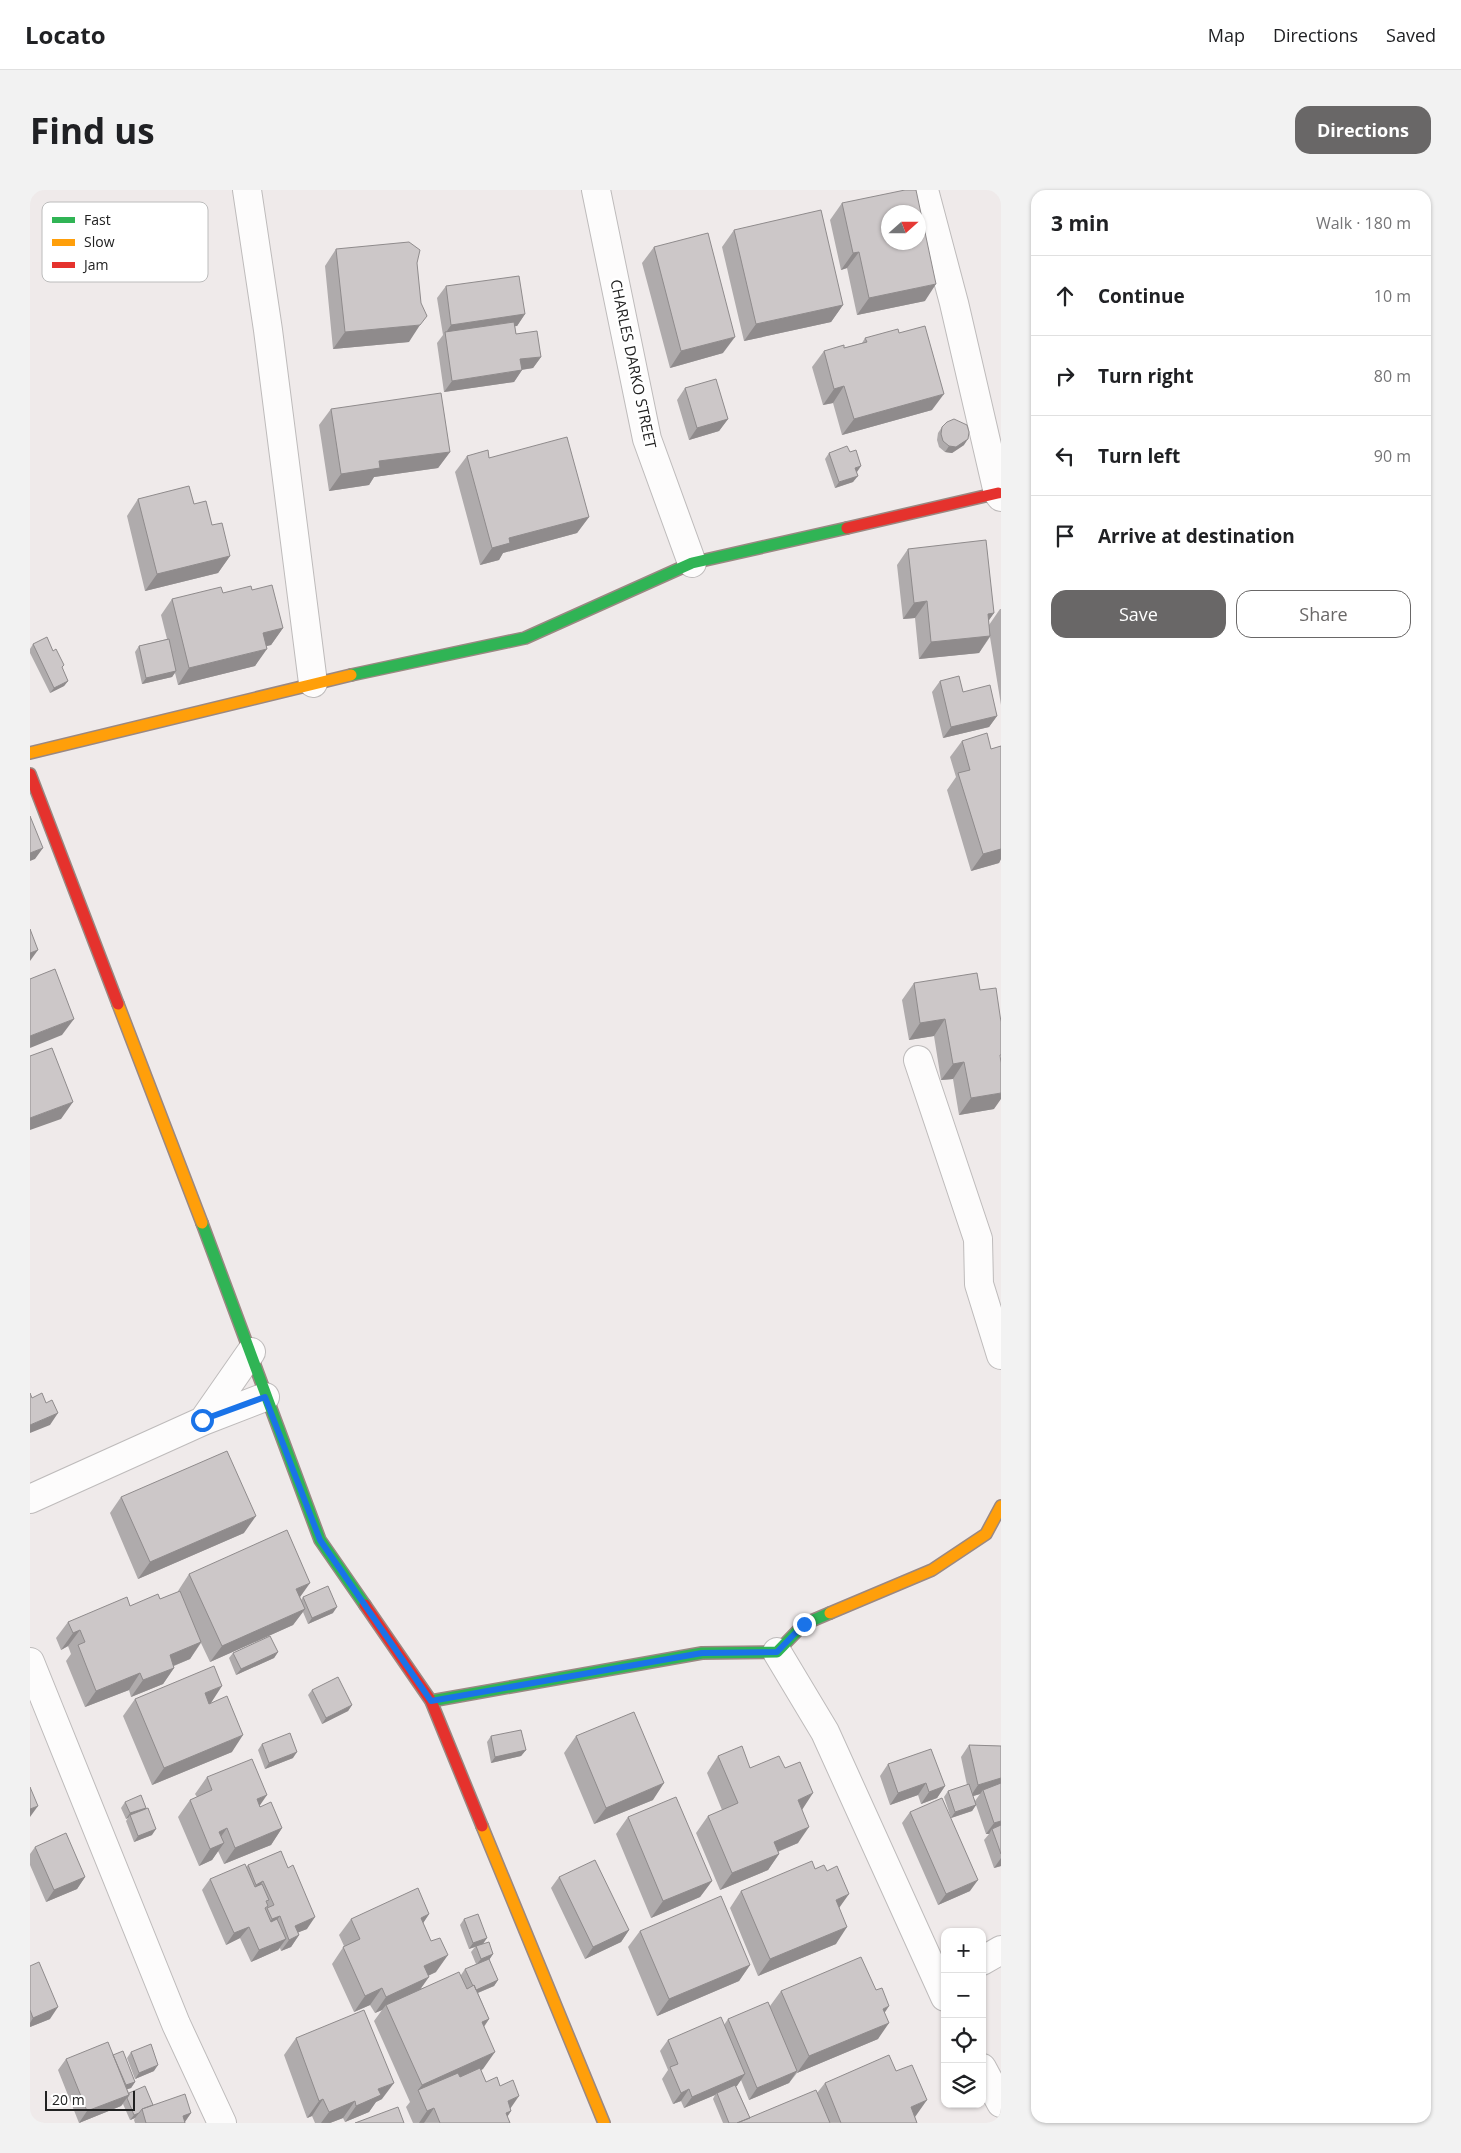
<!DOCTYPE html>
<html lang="en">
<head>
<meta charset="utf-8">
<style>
	body { margin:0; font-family:"Open Sans",sans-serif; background:#f2f2f2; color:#202124 }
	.controls { position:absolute; right:15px; bottom:15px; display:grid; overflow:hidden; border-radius:10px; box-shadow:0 1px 4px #0004 }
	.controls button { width:45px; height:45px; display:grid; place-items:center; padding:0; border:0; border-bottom:1px solid #e0e0e0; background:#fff; color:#202124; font:25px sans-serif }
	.compass { position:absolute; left:851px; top:15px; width:45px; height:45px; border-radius:50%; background:#fff; box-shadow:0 1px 4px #0004; rotate:69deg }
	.scale { position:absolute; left:15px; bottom:12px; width:90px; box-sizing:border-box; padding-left:5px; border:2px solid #212121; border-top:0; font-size:14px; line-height:18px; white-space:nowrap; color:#212121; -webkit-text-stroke:4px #fff; paint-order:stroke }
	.stop { position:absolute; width:15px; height:15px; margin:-11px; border:4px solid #1a73e8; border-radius:50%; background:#fff }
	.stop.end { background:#1a73e8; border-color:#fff; box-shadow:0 1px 5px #0008 }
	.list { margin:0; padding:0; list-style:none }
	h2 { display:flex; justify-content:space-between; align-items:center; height:65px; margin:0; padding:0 20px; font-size:21px }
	h2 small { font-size:16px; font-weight:400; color:#757577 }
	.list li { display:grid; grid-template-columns:32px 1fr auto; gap:15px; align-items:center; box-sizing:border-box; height:80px; padding:0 20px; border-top:1px solid #e0e0e0 }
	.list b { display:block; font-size:19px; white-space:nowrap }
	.list em { font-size:16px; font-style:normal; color:#757577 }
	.actions { display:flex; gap:10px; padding:15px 20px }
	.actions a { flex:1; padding:11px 0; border:1px solid #696767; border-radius:15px; text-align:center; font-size:18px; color:#696767 }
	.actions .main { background:#696767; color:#fff }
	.icon { flex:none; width:28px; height:28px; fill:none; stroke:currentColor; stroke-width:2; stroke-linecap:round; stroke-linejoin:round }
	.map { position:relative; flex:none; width:971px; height:1933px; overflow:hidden; border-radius:15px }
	header { display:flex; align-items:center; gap:30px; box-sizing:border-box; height:70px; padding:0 25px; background:#fff; border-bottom:1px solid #e0e0e0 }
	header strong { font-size:24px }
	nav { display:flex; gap:28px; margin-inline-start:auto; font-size:18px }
	.intro { display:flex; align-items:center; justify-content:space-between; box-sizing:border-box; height:120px; padding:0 30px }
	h1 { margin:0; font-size:35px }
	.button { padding:12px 22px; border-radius:15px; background:#696767; color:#fff; font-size:18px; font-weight:700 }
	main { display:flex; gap:30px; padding:0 30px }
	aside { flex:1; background:#fff; border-radius:15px; box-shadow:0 1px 4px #0004 }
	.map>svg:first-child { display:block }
</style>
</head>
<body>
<header>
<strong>Locato</strong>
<nav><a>Map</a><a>Directions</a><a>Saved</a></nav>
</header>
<div class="intro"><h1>Find us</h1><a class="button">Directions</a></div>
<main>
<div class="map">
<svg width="971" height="1933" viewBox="0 0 971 1933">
	<rect width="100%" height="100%" fill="#efeaea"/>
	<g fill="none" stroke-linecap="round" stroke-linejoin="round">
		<g stroke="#bebbbb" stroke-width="30">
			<path id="street" d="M217,0l21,140 45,353
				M566,0l51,249 45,124
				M894,0l30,113 44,190 3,4
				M888,870l60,179 1,45 22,71
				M173,1231l48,-69
				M0,1309l173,-78 62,-24
				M747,1462l48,80 120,265
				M0,1472l146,362 46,99
				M952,1771l19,-11
				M952,1878l19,35"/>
		</g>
		<g stroke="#9a8882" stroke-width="14">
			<path id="fast" d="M321,485l174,-37 167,-75 155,-35
				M172,1033l118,317 45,65
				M401,1511l271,-48 75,-1 27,-28 26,-11"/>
		</g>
		<g stroke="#9a8882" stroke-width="14">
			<path id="slow" d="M0,563l321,-78
				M88,814l84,219
				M800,1423l102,-43 54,-36 15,-28
				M452,1636l122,297"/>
		</g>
		<g stroke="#9a8882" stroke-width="14">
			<path id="jam" d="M817,338l151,-35
				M0,584l88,230
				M335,1415l66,96 51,125"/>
		</g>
		<use href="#street" stroke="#fdfcfc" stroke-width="28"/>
		<use href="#fast" stroke="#30b455" stroke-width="11"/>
		<use href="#slow" stroke="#ff9f0a" stroke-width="11"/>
		<use href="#jam" stroke="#e5322d" stroke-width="11"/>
	</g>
	<path fill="#afabac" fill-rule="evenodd" d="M812,13l83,98 -68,14 -10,-47 -6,2 -11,-50z
		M704,40l109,75 -12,17 -87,19 -22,-94z
		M624,57l69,106 -53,15 -28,-105z
		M306,59l81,14 -8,79 -76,7 -8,-83z
		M416,96l79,28 -8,12h-2l1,8 25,23 -8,11 -11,2 -8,12 -70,10 -7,-49 6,-8 -6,-37z
		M869,143l33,77 -90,25 -9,-32 -10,2 -11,-38 12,-16 20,-3 18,-5 3,-5z
		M655,198l43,31 -9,12 -30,9 -12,-40z
		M301,219l119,43 -12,16 -64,9 -5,8 -40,6 -10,-66z
		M912,237l22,18 -12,8 -7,-1 -6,-5 -2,-7 1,-7z
		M799,263l28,19 -4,10 -18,6 -10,-29z
		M437,266l22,2 100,59 -12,16 -74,20 -4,7 -19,5 -25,-93z
		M108,309l56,5 36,52 -12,17 -73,18 -18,-75z
		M878,359l86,64 -5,7v5l11,-16h1v96l-11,-68 -11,16 -60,6 -4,-41 -12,1 -6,-54z
		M222,400l31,38 -12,17 -5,1 -11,20 -77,19 -3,-12 -3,4 -30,7 -7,-32 4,-6 28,-7 -6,-24 11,-16z
		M3,454l20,7 15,30 -4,5 -14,7 -20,-40v-4z
		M910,491l23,11 34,24 -8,11 -46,11 -11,-46z
		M932,551l29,8 10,-3v113l-2,4 -28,8 -24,-81 9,-13 -6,-20z
		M884,793l66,7 14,119 -35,6 -6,-36 -12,1 -7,-44 -25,4 -7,-40z
		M91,1307l123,36 -106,46 -28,-66z
		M159,1384l111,23 1,3 2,-3 30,16 -25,11 -5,-12 -10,13 -83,37 -9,-19 -11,16 -16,7v2l-11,16 -32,13 -2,-7 -44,17 -19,-46 5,-7 -3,-8 -7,4 -5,-12 12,-16 92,-23 18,-7v-1z
		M248,1462l-4,6 -38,17 -7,-17 4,-5z
		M282,1500l40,15 -4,6 -26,13 -14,-29z
		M105,1509l76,4 21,49 -80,33 -29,-69z
		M461,1546l35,14 -5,6 -30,7 -4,-21z
		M546,1546l77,64 -59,24 -30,-71z
		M232,1554l31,14 -28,11 -7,-19z
		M939,1555l32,1v120l-7,2 -10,-28 5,-6h-3l-10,-29 -4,6 -21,7 -7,-21 4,-6 19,-6 -6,-28zM950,1604l-5,7 -2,-5z
		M688,1566l32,12h35l17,41 -4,34 -20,9 1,2 -11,16 -48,20 -24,-57 12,-17 14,-6 -15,-37z
		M858,1574l57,22 -8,12 -16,6 -3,-9 -28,10 -10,-29z
		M177,1587l53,29 22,22 -11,17 -47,19 -6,-13 -6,9 -13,6 -21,-49 12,-17 7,-3 -2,-3z
		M95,1612l20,8 7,25 -18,7 -8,-21 2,-3 -2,1 -5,-11z
		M880,1622l60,79 -32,14 -36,-82z
		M598,1627l84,64 -12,16 -49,21 -35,-84z
		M5,1657l50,30 -8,12 -31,13 -16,-37v-11z
		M251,1661l26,78 -9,3 1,3 -8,12 -10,4 -1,-3 -2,2 -27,12 -11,-24 -14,7 -24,-55 8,-11 36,-12 2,-2z
		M785,1679l24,39 -3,36 -78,32 -28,-68 11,-17z
		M529,1687l70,53 -8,12 -36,17 -34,-71z
		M399,1724l-6,9 13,49 -8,4 -8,13 41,-14 4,-6 11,-5 -5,-12 4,-5 -6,2 -9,-24 4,-6 19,25 10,10 -4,6 9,20 -4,6 -16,7 11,26 -5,8 -1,42 -2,1 5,12 24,27 1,2 -4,6 3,6h-97l-7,-16 4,-5 -36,-81 8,-11 -7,3 -5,-8 -16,7 -22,-48 12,-18 -5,-11 12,-16z
		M610,1741l110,34 -11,16 -82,35 -29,-69z
		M0,1776l20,53 -20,8z
		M846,1800l9,22 -7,27 -81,34 -8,10 -40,17 -8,-20 -5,6 14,32 67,-25 8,-10 90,34 2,6h-194l-10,-24 2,-4 -31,13 -3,-7 -8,3 -11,-25 6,-9 -8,-19 8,-11 56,-15 4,-6 42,-13 11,-15z
		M266,1848l86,61 -6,3 -7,10 -24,10 -2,-4 -13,5h-15l-3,-7 -5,2 -23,-63z
		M101,1862l23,19 -19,8 -8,-21z
		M83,1865l22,27 -4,6 -4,1 2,4 24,12 38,8 -6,9v1h-50l-1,-3 1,-2 -5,2 -7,-16 -2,2 -42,17 -21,-53 8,-11z"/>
	<path fill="#8f8b8c" d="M829,62l-12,16 -6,2 12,-17z
		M906,94l-11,17 -68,14 12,-17z
		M813,115l-12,17 -87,19 12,-17z
		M495,124l-8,12 -71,10 -1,-2 6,-9z
		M390,135l-11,17 -76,7 12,-17z
		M705,147l-12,16 -53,15 11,-17z
		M511,167l-8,11 -21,3 8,-12z
		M492,180l-8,12 -70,10 8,-11z
		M814,196l-11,17 -10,2 11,-16z
		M914,204l-12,16 -90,25 12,-16z
		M698,229l-9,12 -30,9 8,-12z
		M938,249l-4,6 -12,8 -7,-1 4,-6z
		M420,262l-12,16 -64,9 -5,8 -40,6 12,-17 38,-13z
		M831,276l-4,6 -6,2 4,-6z
		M828,286l-5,6 -18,6 4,-6z
		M559,327l-12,16 -74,20 -4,7 -19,5 12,-17 17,-10z
		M200,366l-12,17 -73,18 12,-17z
		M897,411l-12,17 -12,1 11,-16z
		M964,423l-12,17 6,-16z
		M253,438l-12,17 -20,5 12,-17z
		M960,446l-11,17 -60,6 12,-17z
		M237,459l-12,17 -77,19 11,-17z
		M146,481l-4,6 -30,7 4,-6z
		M38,491l-4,5 -14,7 4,-5z
		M967,526l-8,11 -46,11 8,-11z
		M971,657v12l-2,4 -28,8 12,-17z
		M13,658l-8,11 -5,2v-8z
		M8,760l-8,11v-8z
		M44,829l-12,16 -32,13v-12z
		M915,829l-11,17 -25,4 11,-17z
		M934,872l-11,17 -12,1 12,-16z
		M971,903v6l-7,10 -35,6 12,-17z
		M43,912l-12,17 -31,11v-12z
		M28,1223l-8,12 -20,8v-8z
		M226,1326l-12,17 -106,46 12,-17z
		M280,1393l-12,17 -2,-11z
		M307,1417l-4,6 -25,11 4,-6z
		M275,1419l-12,16 -83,37 12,-16z
		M50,1440l-12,16 -7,4 12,-17z
		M171,1452l-11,17 -32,13 12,-17z
		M248,1462l-4,6 -38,17 5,-6z
		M144,1478l-11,16 -32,13 12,-17z
		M110,1483l-11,17 -44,17 11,-16z
		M192,1496l-11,17 -18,7 12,-17z
		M322,1515l-4,6 -26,13 4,-6z
		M213,1545l-11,17 -80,33 12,-17z
		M496,1560l-5,6 -30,7 4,-6z
		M267,1562l-4,6 -28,11 4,-6z
		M971,1588v9l-18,3 -3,4 -10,3 8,-12z
		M634,1593l-11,17 -59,24 12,-16z
		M896,1593l-8,12 -28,10 8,-12z
		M915,1596l-8,12 -16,6 8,-12z
		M783,1603l-11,17 -4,-10z
		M237,1605l-11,16 1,-12z
		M946,1615l-4,6 -21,7 4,-6z
		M8,1616l-8,11v-8z
		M116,1618l-4,5 -12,2 -2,3 -2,1 4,-6z
		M971,1631v8h-9l-3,5h-3l8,-11z
		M779,1637l-11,16 -36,15 12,-16z
		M197,1638l-12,17 4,-13z
		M252,1638l-11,17 -47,19 11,-16z
		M126,1639l-4,6 -18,7 4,-6z
		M194,1653l-12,17 -13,6 11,-17z
		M749,1664l-11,16 -48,20 12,-17z
		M971,1668v8l-7,2z
		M55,1687l-8,12 -31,13 8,-12z
		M948,1690l-8,11 -32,14 8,-11z
		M233,1691l-8,12 -7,3 8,-11z
		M682,1691l-12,16 -49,21 12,-17z
		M819,1704l-12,17 -1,-11z
		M399,1724l-11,17 3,-13z
		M250,1726l-9,11 -7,3 8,-11z
		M285,1727l-8,12 -20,8 8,-11z
		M219,1737l-9,11 -14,7 8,-12z
		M817,1737l-11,17 -78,32 12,-17z
		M599,1740l-8,12 -36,17 8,-12z
		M269,1745l-8,12 -10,4 8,-11z
		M457,1748l-4,6 -14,5 4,-6z
		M256,1749l-8,11 -27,12 8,-12z
		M463,1764l-4,6 -13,5 5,-6z
		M418,1765l-12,17 -24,11 12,-17z
		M720,1775l-11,16 -82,35 12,-17z
		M399,1787l-12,17 -31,11 -4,5 -7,3 11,-16z
		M468,1790l-4,6 -24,10 4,-6z
		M352,1798l-12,17 -16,7 11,-16z
		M859,1816l-11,17 5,-14z
		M28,1817l-8,12 -20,8v-4l3,-5z
		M459,1829l-12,17 5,-14z
		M859,1833l-11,16 -81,34 12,-17z
		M465,1862l-12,17 -62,28 -3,-7 4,-5z
		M128,1875l-4,6 -19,8 4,-6z
		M767,1881l-8,12 -40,17 8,-12z
		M715,1884l-8,12 -20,8v-1l-2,2 -31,13 8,-11z
		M105,1892l-4,6 -12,4 4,-6z
		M364,1893l-12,16 -6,3 -7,10 -24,10 11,-16 22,-17z
		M659,1899l-8,12 -8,3 8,-11z
		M99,1905l-8,11 -42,17 8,-12z
		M489,1906l-11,16 3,-1 -8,12 5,-22z
		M293,1909l-11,17 -5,2 12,-17z
		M897,1910l-12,17 -14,6 10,-16z
		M325,1911l-12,17 -13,5h-9l8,-11z
		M404,1918l-10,15h-5l8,-12z
		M109,1923l-4,5 -5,2 4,-5z
		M161,1923l-7,10 -1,-7z"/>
	<path fill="#ccc7c8" stroke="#8f8b8c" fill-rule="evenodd" d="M875,0h11l20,94 -67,14 -10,-46 -6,1 -11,-50zM858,22h30v30h-30z
		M791,20l22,95 -87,19 -22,-94z
		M678,43l27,104 -54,14 -27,-104z
		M379,52l11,8 -3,13 4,40 6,13 -7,9 -75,7 -9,-83z
		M489,86l6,38 -74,11 -5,-39z
		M484,132l2,12 21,-3 4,26 -21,2 2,11 -70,11 -7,-49z
		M895,136l19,68 -90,25 -10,-33 -10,3 -10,-38 20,-6v3l23,-6 -2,-4 33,-9 1,4z
		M686,189l12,40 -31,9 -12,-40z
		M411,203l9,59 -71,9 1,7 -39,6 -10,-65z
		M924,229l13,6 2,7 -1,7 -12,8 -7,-1 -6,-5 -2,-7 1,-7 5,-5z
		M537,247l22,80 -80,21 1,5 -18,5 -25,-92 21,-6 1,8z
		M817,256l3,6 6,-2 5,16 -6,2 3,8 -19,6 -10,-29z
		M159,296l5,18 12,-3 6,24 10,-2 8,33 -73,18 -19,-75z
		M956,350l8,73 -6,1 2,22 -59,6 -4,-41 -13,2 -6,-54z
		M242,395l11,43 -20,5 4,16 -78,19 -17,-69 49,-12 2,6 28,-7 1,4z
		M17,447l6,14 3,-2 8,16 -2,2 6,14 -14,7 -21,-44z
		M139,449l7,32 -30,7 -7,-32z
		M929,486l4,16 27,-7 7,31 -46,11 -11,-46z
		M957,543l4,16 10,-3v103l-18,5 -25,-81 12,-3 -8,-29z
		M0,626l13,32 -13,5z
		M0,739l8,21 -8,3z
		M25,779l19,50 -44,17v-57z
		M947,783l3,17 16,-2 5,34v33h-1l1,8v30l-30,5 -7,-36 -11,2 -8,-45 -25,4 -6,-40z
		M22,858l21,54 -43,16v-62z
		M0,1203l2,5 10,-5 4,10 6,-3 6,13 -28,12z
		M197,1261l29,65 -106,46 -29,-65z
		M257,1340l23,53 -14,6 9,20 -83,37 -33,-72z
		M298,1396l9,21 -25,11 -9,-21z
		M150,1401l21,51 -31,13 4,13 -31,12 -3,-7 -44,18 -18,-46 7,-3 -5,-12 -7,3 -5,-11 59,-25 3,9 28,-12 2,5z
		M240,1446l8,16 -37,17 -8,-16z
		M184,1476l8,20 -17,7 4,11 18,-8 16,39 -79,33 -29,-69z
		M308,1487l14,28 -26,13 -14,-28z
		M604,1522l30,71 -58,25 -30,-72z
		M491,1540l5,20 -31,7 -4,-21z
		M260,1543l7,19 -28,11 -7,-19z
		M939,1555l32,1v32l-23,7z
		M712,1556l8,22 29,-12 6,12 15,-6 13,31 -15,7 11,27 -35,15 5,12 -47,19 -24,-57 30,-13 -20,-47z
		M901,1559l14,37 -16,6 -3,-9 -28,10 -10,-29z
		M222,1569l15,36 -10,4 3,8 11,-5 11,26 -47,20 -8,-20 -8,4 5,11 -14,6 -20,-49 22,-10 -5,-13z
		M971,1593v38l-7,2 -11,-33z
		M939,1594l7,21 -21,7 -7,-21z
		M0,1597l8,19 -8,3z
		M111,1605l5,13 -16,5 -5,-11z
		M646,1607l36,84 -49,20 -35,-84z
		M912,1608l36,82 -32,14 -36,-82z
		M118,1618l8,21 -18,7 -8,-21z
		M971,1635v29l-9,-25z
		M36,1643l19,44 -31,13 -19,-43z
		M251,1661l7,17 5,-3 22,52 -20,9 4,9 -10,5 -9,-24 -8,3 -5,-11 7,-3 -11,-24 -7,4 -8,-20z
		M565,1670l34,70 -36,17 -34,-70z
		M782,1671l3,8 9,-4 3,6 10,-5 12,28 -13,6 11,27 -77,32 -29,-68z
		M215,1674l10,23 7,-3 7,16 -3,1 2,5 -3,2 6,14 6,-3 9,20 -27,11 -10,-23 -15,6 -24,-54z
		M388,1698l11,26 -8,4 10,23 9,-3 8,17 -24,11 5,11 -43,20 -4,-9 -17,8 -22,-49 17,-8 -9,-20z
		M691,1706l29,69 -81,34 -29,-68z
		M448,1724l9,24 -14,5 -9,-24z
		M459,1752l4,12 -12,5 -5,-13z
		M831,1767l15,33 6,-2 7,18 -6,3 6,14 -80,33 -28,-65z
		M459,1769l9,21 -22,10 -2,-5 -1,1 -8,-17z
		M9,1772l19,45 -25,11 -3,-8v-44z
		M429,1782l8,17 7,-4 15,34 -7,3 13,30 -73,33 -36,-80z
		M738,1812l29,69 -40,17 -29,-69z
		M334,1820l30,73 -16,6 3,6 -25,11 -1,-5 -26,11 -6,-13 -4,2 -23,-63z
		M691,1827l24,57 -53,23 -3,-8 -8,4 -11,-26 8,-3 -10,-24z
		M78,1852l21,53 -42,16 -21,-52z
		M121,1854l7,21 -19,8 -8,-21z
		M93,1861l12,31 -9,3 -13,-30z
		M859,1865l7,16 16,-6 15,35 -16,7 6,16h-76l-16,-40z
		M450,1878l6,14 11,-5 3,9 13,-6 6,16 -11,5 3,10 -5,2 4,10h-70l-6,-15 -7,3 -9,-21 40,-17 2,4z
		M705,1895l15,33 -13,5h-8l-12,-30z
		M115,1896l8,19 -11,4 -3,4 -5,2 -7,-17 2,-3v-2z
		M786,1900l14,33h-93z
		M155,1904l6,19 -8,3 2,7h-39l-4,-14z
		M368,1917l6,16h-49z"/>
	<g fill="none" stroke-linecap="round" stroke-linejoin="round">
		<path stroke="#1a73e8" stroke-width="6" d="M172,1230l63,-23 55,143 111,161 271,-48 75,-1 27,-28"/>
	</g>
	<g text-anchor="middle" stroke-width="5" stroke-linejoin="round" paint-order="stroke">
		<g font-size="15" fill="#212121" stroke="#fff">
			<text transform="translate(603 174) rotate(78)" y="5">CHARLES DARKO STREET</text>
		</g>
	</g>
	<rect x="12" y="12" width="166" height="80" rx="8" fill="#fff" stroke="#bcbcbc" stroke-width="1"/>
	<rect x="22" y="27" width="23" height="6" fill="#30b455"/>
	<rect x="22" y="49" width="23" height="7" fill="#ff9f0a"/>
	<rect x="22" y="72" width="23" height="6" fill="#e5322d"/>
	<g font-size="14" fill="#212121">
		<text x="54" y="35">Fast</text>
		<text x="54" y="57">Slow</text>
		<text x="54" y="80">Jam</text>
	</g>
</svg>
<div class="controls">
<button>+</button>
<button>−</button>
<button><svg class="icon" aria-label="locate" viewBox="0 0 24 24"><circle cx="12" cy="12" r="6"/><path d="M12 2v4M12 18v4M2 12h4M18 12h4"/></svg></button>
<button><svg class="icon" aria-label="layers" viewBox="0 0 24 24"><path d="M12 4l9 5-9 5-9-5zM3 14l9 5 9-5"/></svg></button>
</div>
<svg class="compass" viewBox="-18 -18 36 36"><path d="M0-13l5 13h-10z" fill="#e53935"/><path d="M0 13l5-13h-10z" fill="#757577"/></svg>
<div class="scale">20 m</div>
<div class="stop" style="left:172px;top:1230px"></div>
<div class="stop end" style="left:774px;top:1434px"></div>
</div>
<aside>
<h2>3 min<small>Walk · 180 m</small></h2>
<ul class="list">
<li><svg class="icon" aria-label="ahead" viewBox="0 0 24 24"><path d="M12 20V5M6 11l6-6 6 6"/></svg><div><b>Continue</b></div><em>10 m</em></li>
<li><svg class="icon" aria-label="right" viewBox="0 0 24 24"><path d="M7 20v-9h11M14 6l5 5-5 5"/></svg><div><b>Turn right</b></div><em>80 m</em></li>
<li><svg class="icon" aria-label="left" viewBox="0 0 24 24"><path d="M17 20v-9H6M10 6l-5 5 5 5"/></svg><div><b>Turn left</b></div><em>90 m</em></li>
<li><svg class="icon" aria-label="arrive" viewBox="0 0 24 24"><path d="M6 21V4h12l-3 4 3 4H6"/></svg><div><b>Arrive at destination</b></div></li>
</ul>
<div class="actions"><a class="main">Save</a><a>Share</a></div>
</aside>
</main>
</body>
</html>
